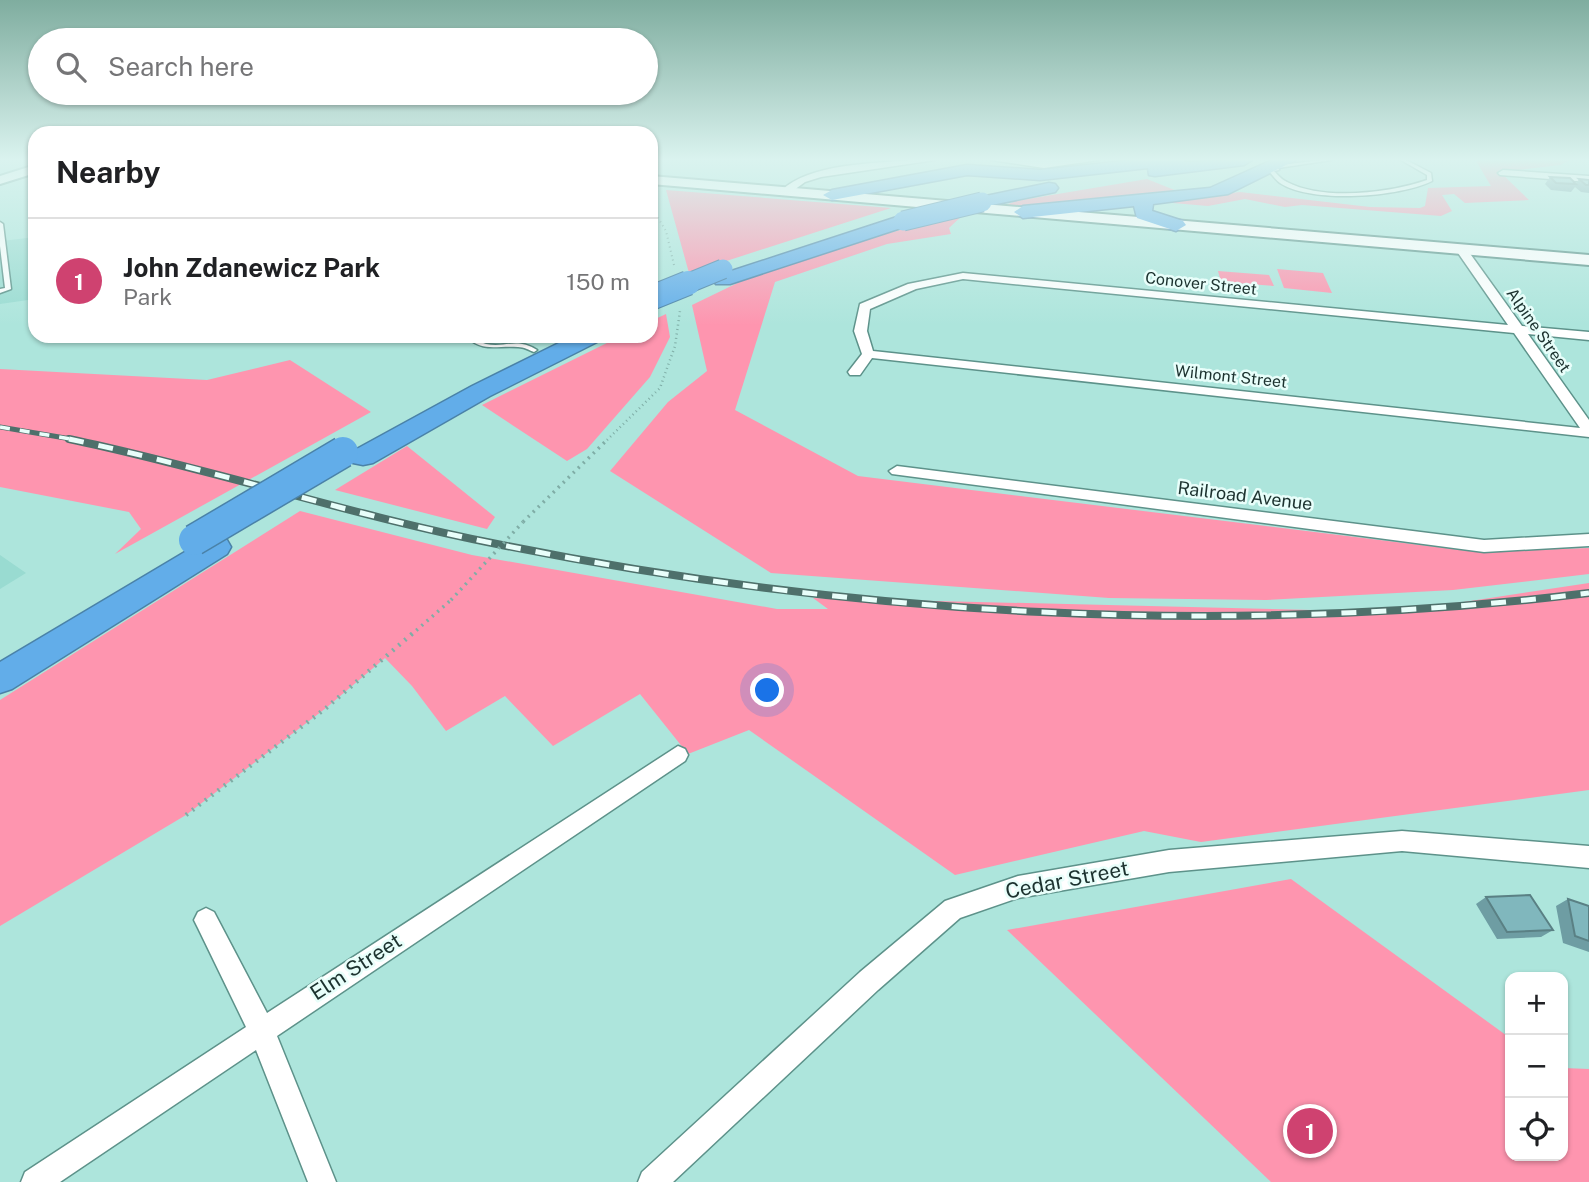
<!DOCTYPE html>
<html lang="en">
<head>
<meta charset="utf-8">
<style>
	body { margin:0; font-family:"Public Sans",sans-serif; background:#f6f6f6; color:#202124 }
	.controls { position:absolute; right:21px; bottom:21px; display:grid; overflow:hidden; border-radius:14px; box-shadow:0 2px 5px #0004 }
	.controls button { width:63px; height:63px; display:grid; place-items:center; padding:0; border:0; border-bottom:2px solid #e0e0e0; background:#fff; color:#202124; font:35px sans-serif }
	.you { position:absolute; left:768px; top:691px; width:24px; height:24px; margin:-18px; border:5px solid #fff; border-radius:50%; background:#1a73e8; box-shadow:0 0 0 10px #1a73e833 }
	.badge { display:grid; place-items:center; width:46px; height:46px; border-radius:50%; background:#cf4270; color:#fff; font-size:23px; font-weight:700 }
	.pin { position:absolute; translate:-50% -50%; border:4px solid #fff; box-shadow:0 2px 7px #0006 }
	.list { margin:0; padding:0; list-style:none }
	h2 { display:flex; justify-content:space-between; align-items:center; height:91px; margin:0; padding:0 28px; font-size:30px }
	h2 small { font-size:23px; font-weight:400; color:#757577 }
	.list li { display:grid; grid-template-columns:46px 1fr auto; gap:21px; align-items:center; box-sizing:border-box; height:126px; padding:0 28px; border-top:2px solid #e0e0e0 }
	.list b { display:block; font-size:26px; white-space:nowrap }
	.list p { margin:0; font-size:23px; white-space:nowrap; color:#757577 }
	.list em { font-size:23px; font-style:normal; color:#757577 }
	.icon { flex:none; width:38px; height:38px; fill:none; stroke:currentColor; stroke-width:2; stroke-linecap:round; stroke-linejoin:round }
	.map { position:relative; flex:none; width:1589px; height:1182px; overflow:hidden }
	.search { position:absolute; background:#fff; box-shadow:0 2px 5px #0004; left:28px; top:28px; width:630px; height:77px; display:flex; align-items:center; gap:18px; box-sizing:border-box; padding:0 24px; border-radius:38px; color:#757577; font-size:26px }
	.panel { position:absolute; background:#fff; box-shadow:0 2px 5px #0004; left:28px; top:126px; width:630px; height:217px; border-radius:21px }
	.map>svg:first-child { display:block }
</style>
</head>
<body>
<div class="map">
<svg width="1589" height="1182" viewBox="0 0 1589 1182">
	<rect width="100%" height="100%" fill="#ade5dc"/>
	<path fill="#99dbd1" d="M0,224l2,17 33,-4v62l-35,5z
		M0,555l26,18 -26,16z"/>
	<path fill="#fe95af" d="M1486,160h84l-10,5 -60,7 29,28 -64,3 -11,-9 -12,1 10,16 -11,5 -139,-11 -17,2 -40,-8 -37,7 -47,-4 79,-10 130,15 50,1 5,-2 3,-18 63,-2 -15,-25z
		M1147,179l30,12 -144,17 -27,-3 10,-4z
		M666,190l225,18 -202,65z
		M965,213l-16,15 2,6 -64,10 -112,38 -40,128 123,66 619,76 112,-4v26l-136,16 -187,10 -157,-2 -338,-25 -161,-102 58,-69 39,-31 -15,-66 62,-30 112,-36z
		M1277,269l46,4 9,20 -48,-5z
		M1218,271l51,4 5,11 -53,-4z
		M666,314l4,23 -20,40 -63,72 -20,12 -85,-56 139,-69h30v-15z
		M290,360l81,52 -256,142 26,-25 -12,-17 -129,-25v-118l207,11z
		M407,446l88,71 -8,12 -152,-39z
		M300,511l172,44 305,54h51l-15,-11 585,14 191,-29v207l-388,52 -57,-11 -189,44 -206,-145 -61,24 -48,-60 -87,52 -48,-50 -59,35 -34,-45 -27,-28 -59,50 -140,107 -186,111v-226z
		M1291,879l219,159v118h53v-88l26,1v113h-318l-264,-252z"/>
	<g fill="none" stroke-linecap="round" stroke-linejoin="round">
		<g stroke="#5d928a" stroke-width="3">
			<path id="lane" d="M1322,160h10l-54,8 1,2 -5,1c4,4 8,9 13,11 36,19 103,11 140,-2v-5l-26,-15h5l25,13 1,8c-32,16 -120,23 -152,2 -4,-3 -8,-8 -11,-12l6,-3h-5v-2h2z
				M0,222l3,2 8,65 -11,4v-4l5,-1 -5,-42z
				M465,336c9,0 13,6 21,8 20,4 31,-7 51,6l-3,2c-5,-2 -10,-5 -16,-5 -22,-2 -34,6 -53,-11z"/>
		</g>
		<g stroke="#5d928a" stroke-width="3">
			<path id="street" d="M911,160h24l-114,17 -16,5 -15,11 -9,-2c29,-28 91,-27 130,-31z
				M991,160h108l-55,8z
				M1503,170l86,6v6l-89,-7 -2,-2z
				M1462,247l4,1 56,78 67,6v8l-61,-6 61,86v17l-717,-79 -12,17h-10l-2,-3 14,-18 -8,-23 6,-27 48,-20 55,-11 545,52 -52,-75zM963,279l551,54 66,95 -707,-77 -6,-20 3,-22 46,-20z
				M897,466l587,74 105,-6v12l-105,6 -592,-78 -3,-3z
				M678,746l7,3 3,6 -3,6 -408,275 59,146h-28l-52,-132 -196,132h-39l4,-10 221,-145 -48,-99 -4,-8 4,-8 8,-4 8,4 53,101z
				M1402,831l187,15v22l-187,-17 -233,21 -151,26 -58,20 -82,72 -205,192h-35l4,-10 218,-200 85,-71 73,-25 151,-26z"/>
		</g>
		<g stroke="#5d928a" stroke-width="4">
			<path id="secondary" d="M35,165v8l-35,11v-8z
				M651,176l938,79v10l-938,-81z"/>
		</g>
		<g stroke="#4a82a8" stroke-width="3">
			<path id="highway" d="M1134,160h51l-1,2 68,-2 -8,5 -89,11 -6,-1 -1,-7 -108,12 -73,-5 -135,25 -9,-5 9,-5 135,-25 73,5z
				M1272,160h24l-68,34 -75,10 -1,7 31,10 3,4 -10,6 -39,-13 -3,-12 -111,12 -9,-6 9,-6 187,-18z
				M1049,183l6,1 3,4 -3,4 -73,15 -9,-5 3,-4z
				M903,215l7,2 2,4 -2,4 -180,59h-14l-3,-4 3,-4z
				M573,336h29l-3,5 -109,55 -117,67 -10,2 -10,-2 -3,-6 3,-6 119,-65z
				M216,537l11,3 4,7 -4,7 -215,135 -12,4v-31l205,-122z"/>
		</g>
		<path stroke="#7fada6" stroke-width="2" stroke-dasharray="1 3.5" stroke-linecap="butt" d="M651,206l15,25 8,34"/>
		<path stroke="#7fada6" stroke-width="2.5" stroke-dasharray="1 3.5" stroke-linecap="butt" d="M607,440l53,-52 15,-42 5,-35"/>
		<path stroke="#7fada6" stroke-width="3.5" stroke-dasharray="2 5" stroke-linecap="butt" d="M523,522l85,-83
			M411,635l40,-35"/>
		<path stroke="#7fada6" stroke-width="4.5" stroke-dasharray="2 6" stroke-linecap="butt" d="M186,815l140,-107 87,-75"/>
		<use href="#lane" fill="#fff" fill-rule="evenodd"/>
		<use href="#street" fill="#fff" fill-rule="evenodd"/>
		<use href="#secondary" fill="#fff" fill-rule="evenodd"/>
		<use href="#highway" fill="#62ade9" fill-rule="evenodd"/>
		<g stroke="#4e706b" stroke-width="5">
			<path id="rail-far1" d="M0,427l77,13"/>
		</g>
		<g stroke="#4e706b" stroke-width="8">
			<path id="rail" d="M69,439c144,30 284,77 428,105 357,72 730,93 1092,49"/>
		</g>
		<use href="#rail-far1" stroke="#e8fefa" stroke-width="3.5" stroke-dasharray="10" stroke-linecap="butt"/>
		<use href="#rail" stroke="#e8fefa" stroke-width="5" stroke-dasharray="15" stroke-linecap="butt"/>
		<g stroke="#4a82a8" stroke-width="21" stroke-linecap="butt">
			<path id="highway-bridge-far2" d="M903,221l79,-19
				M684,285l39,-16"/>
		</g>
		<g stroke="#4a82a8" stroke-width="26" stroke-linecap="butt">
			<path id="highway-bridge-far1" d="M651,298l37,-15"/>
		</g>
		<g stroke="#4a82a8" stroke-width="33" stroke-linecap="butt">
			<path id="highway-bridge" d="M194,540l149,-88"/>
		</g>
		<path stroke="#7fada6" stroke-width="3.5" stroke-dasharray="2 5" stroke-linecap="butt" d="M451,600l72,-78"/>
		<use href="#highway-bridge-far2" stroke="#62ade9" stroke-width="19"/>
		<use href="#highway-bridge-far1" stroke="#62ade9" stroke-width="24"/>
		<use href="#highway-bridge" stroke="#62ade9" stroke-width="30"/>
	</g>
	<path fill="#6e9da3" d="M1550,177l26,7 3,-5 10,1v13l-8,-1 -6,-5 -4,5 -20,-2 -6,-6z
		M1486,897l67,33 -12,7 -44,2 -21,-35z
		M1568,899l21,7v46l-26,-9 -7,-37z"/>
	<path fill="#80b7bd" stroke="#5a8084" stroke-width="2" d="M1550,177l20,1 6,6 -20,-1z
		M1579,179l10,1v5h-3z
		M1530,895l23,35 -46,2 -21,-35z
		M1568,899l21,7v35l-14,-5z"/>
	<linearGradient id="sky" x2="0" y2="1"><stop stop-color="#7fad9f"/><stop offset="0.49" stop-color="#daf3ef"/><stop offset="1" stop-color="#daf3ef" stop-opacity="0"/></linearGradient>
	<rect width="1589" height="325" fill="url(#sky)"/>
	<g text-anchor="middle" stroke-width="5" stroke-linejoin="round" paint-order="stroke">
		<g font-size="16" fill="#1c322f" stroke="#e8fefa">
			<text transform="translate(1201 283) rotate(6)" y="6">Conover Street</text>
			<text transform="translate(1539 330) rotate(55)" y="6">Alpine Street</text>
			<text transform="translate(1231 376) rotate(6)" y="6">Wilmont Street</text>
		</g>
		<g font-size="18" fill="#1c322f" stroke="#e8fefa">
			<text transform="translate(1245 496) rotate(7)" y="6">Railroad Avenue</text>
		</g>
		<g font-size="21" fill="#1c322f" stroke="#e8fefa">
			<text transform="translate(1067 880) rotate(-11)" y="7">Cedar Street</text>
			<text transform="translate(356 967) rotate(-33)" y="7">Elm Street</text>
		</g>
	</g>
</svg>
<div class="controls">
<button>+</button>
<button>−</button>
<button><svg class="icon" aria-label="locate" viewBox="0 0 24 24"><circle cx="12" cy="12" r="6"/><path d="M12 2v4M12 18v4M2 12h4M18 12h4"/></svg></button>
</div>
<div class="you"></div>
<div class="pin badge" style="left:1310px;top:1131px">1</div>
<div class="search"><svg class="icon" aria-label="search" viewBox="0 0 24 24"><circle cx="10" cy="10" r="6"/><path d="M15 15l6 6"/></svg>Search here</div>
<section class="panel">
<h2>Nearby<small></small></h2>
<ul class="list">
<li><span class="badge">1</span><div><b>John Zdanewicz Park</b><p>Park</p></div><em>150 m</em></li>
</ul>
</section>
</div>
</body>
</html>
